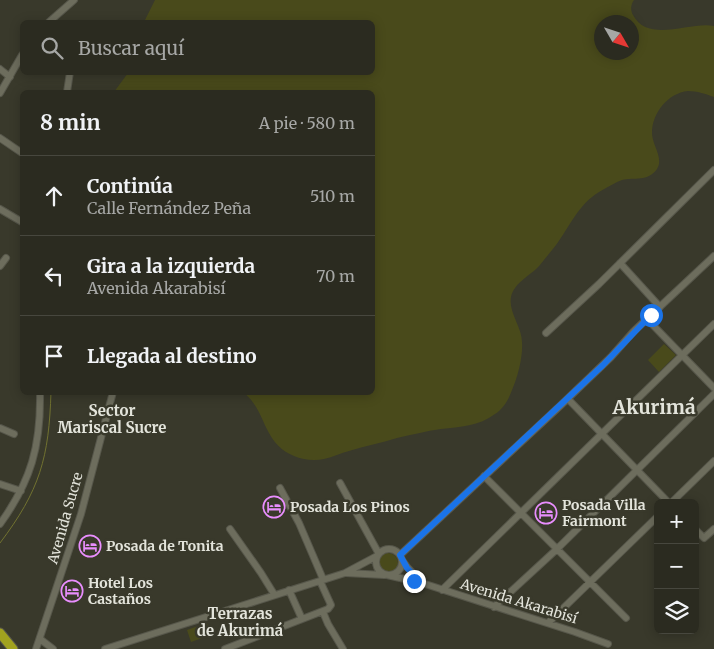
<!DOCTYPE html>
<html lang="es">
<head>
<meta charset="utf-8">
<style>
	body { margin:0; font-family:Merriweather,serif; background:#333329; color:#f1f3f6 }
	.controls { position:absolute; right:15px; bottom:15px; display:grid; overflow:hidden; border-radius:8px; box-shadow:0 2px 12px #0003 }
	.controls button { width:45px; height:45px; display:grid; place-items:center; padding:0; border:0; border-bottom:1px solid #47473e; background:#2b2b20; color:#f1f3f6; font:25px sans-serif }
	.compass { position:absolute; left:594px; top:15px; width:45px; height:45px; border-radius:50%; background:#2b2b20; box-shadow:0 2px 12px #0003; rotate:129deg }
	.stop { position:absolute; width:15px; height:15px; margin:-11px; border:4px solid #1a73e8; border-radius:50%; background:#fff }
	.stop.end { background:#1a73e8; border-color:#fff; box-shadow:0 1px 5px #0008 }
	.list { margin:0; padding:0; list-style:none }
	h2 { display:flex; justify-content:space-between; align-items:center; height:65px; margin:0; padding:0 20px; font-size:21px }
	h2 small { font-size:16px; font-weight:400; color:#a6a7a5 }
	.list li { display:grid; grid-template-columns:32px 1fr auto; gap:15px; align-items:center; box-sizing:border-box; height:80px; padding:0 20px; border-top:1px solid #47473e }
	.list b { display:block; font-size:19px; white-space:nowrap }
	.list p { margin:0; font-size:16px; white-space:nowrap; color:#a6a7a5 }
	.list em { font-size:16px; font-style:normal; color:#a6a7a5 }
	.icon { flex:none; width:28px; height:28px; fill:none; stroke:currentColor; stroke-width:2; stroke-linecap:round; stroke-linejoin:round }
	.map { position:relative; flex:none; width:714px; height:649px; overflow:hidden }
	.search { position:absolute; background:#2b2b20; box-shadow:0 2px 12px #0003; left:20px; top:20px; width:355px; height:55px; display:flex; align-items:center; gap:12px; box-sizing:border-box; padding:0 18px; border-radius:8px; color:#a6a7a5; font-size:19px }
	.panel { position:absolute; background:#2b2b20; box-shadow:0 2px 12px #0003; left:20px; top:90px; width:355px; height:305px; border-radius:8px }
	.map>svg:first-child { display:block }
</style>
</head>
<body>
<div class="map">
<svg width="714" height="649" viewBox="0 0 714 649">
	<rect width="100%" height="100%" fill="#39392b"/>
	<path fill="#494a1b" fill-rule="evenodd" d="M155,0h479c-3,4 -4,10 -1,15 15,29 58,6 81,11v71c-8,-3 -17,-6 -26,-6 -20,2 -36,22 -36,42 0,12 12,25 5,36 -9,13 -23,8 -35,11 -6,2 -18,9 -23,12 -21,13 -29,34 -43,53 -5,7 -11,13 -16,20 -8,9 -19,14 -25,23 -13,18 7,36 7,54 1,15 -4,34 -10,48 -3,9 -9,19 -17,24 -16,12 -35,13 -54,15 -15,2 -30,6 -44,9 -16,5 -32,8 -48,13 -8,2 -16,6 -25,8 -9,2 -21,1 -30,-3 -32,-13 -27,-45 -50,-63l128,-1v-300h-258l14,-19 244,-1v-50h-228zM602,22h30v30h-30z
		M664,344l12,11 -17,17 -11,-12z
		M378 563a10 10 0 1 1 20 0a10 10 0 1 1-20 0Z
		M207,623l4,12 -20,7 -4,-12z"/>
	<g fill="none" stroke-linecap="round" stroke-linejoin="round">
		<path stroke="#717230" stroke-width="1" d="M0,543c40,-53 49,-85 51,-151"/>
		<g stroke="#57574b" stroke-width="8">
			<path id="minor" d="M49,22l25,-22
				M0,69l10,8
				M67,92l3,-20
				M0,93l22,-38
				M0,138l22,15
				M0,209l22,13
				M620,263l40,44
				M0,266l6,-8
				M647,319l67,69
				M546,333l53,-49 115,-114
				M568,399l101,104
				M0,428l14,6
				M484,476l142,142
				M340,483l39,71
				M0,484l21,7
				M280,488l19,35 24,56
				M671,503l43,-42
				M0,524c31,-43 41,-78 40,-132
				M230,529l31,44 13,21
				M695,529l9,9 10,-9
				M376 562a13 13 0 1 1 26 0a13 13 0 1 1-26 0Z
				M400,555l161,-150 50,-48 23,-26 80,-75
				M402,560l5,7 15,15
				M346,573l38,2
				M387,575l35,8 153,49 33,12
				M289,590l13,29
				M442,590l272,-266
				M494,607l63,-58 157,-155
				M323,612l5,12 15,25
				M548,623l110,-107
				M40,639l13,10
				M36,649l45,-135 32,-122
				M105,649l240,-76 32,-17
				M225,649l103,-40 3,-4 -11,-24"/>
		</g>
		<g stroke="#57574b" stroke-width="11">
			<path id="highway" d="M0,633l13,16"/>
		</g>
		<use href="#minor" stroke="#6d6d5d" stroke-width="6"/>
		<use href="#highway" stroke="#a1a21f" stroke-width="9"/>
	</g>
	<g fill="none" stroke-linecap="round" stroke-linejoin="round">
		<path stroke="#1a73e8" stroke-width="6" d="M414,581l8,2 -15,-15 -7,-13 203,-190 48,-50"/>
	</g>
	<defs>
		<g id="hotel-ring" transform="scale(1.125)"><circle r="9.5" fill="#39392b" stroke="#e98efe" stroke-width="1.5"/><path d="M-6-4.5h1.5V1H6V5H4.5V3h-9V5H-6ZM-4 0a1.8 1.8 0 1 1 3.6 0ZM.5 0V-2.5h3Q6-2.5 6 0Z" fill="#e98efe"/></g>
	</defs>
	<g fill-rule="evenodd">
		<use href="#hotel-ring" x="274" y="507"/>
		<use href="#hotel-ring" x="546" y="513"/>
		<use href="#hotel-ring" x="90" y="546"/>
		<use href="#hotel-ring" x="72" y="591"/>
	</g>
	<g text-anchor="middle" stroke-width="5" stroke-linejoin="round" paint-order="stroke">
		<g font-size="14" font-weight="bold" fill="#e3e4db" stroke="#39392b" text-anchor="start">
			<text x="562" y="510">Posada Villa<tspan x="562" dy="16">Fairmont</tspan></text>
			<text x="290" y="512">Posada Los Pinos</text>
			<text x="106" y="551">Posada de Tonita</text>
			<text x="88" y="588">Hotel Los<tspan x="88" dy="16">Castaños</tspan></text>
		</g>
		<g font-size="14" fill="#e3e4db" stroke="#39392b">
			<text transform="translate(65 518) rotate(-74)" y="5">Avenida Sucre</text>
			<text transform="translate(519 601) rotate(17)" y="5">Avenida Akarabisí</text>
		</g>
		<g font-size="15" font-weight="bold" fill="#e3e4db" stroke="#39392b">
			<text x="112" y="416">Sector<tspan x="112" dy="17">Mariscal Sucre</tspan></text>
			<text x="240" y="619">Terrazas<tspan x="240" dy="17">de Akurimá</tspan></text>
		</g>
		<g font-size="19" font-weight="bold" fill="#e3e4db" stroke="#39392b">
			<text x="654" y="414">Akurimá</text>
		</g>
	</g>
</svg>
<div class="controls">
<button>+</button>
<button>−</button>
<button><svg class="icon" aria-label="layers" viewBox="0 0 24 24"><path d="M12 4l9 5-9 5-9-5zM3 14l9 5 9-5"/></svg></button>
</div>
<svg class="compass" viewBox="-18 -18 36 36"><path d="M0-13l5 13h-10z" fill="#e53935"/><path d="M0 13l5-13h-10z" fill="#a6a7a5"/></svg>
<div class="stop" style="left:651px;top:315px"></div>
<div class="stop end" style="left:414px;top:581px"></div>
<div class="search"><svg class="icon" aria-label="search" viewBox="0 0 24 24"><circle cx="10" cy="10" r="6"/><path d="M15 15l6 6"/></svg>Buscar aquí</div>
<section class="panel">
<h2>8 min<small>A pie · 580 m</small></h2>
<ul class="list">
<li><svg class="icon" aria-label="ahead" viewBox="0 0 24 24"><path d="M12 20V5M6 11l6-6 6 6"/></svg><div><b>Continúa</b><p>Calle Fernández Peña</p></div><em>510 m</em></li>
<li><svg class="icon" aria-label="left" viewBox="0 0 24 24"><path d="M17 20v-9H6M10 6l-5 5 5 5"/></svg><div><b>Gira a la izquierda</b><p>Avenida Akarabisí</p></div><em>70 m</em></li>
<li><svg class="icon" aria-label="arrive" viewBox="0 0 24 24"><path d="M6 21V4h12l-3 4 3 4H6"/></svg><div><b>Llegada al destino</b></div></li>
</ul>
</section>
</div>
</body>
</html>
